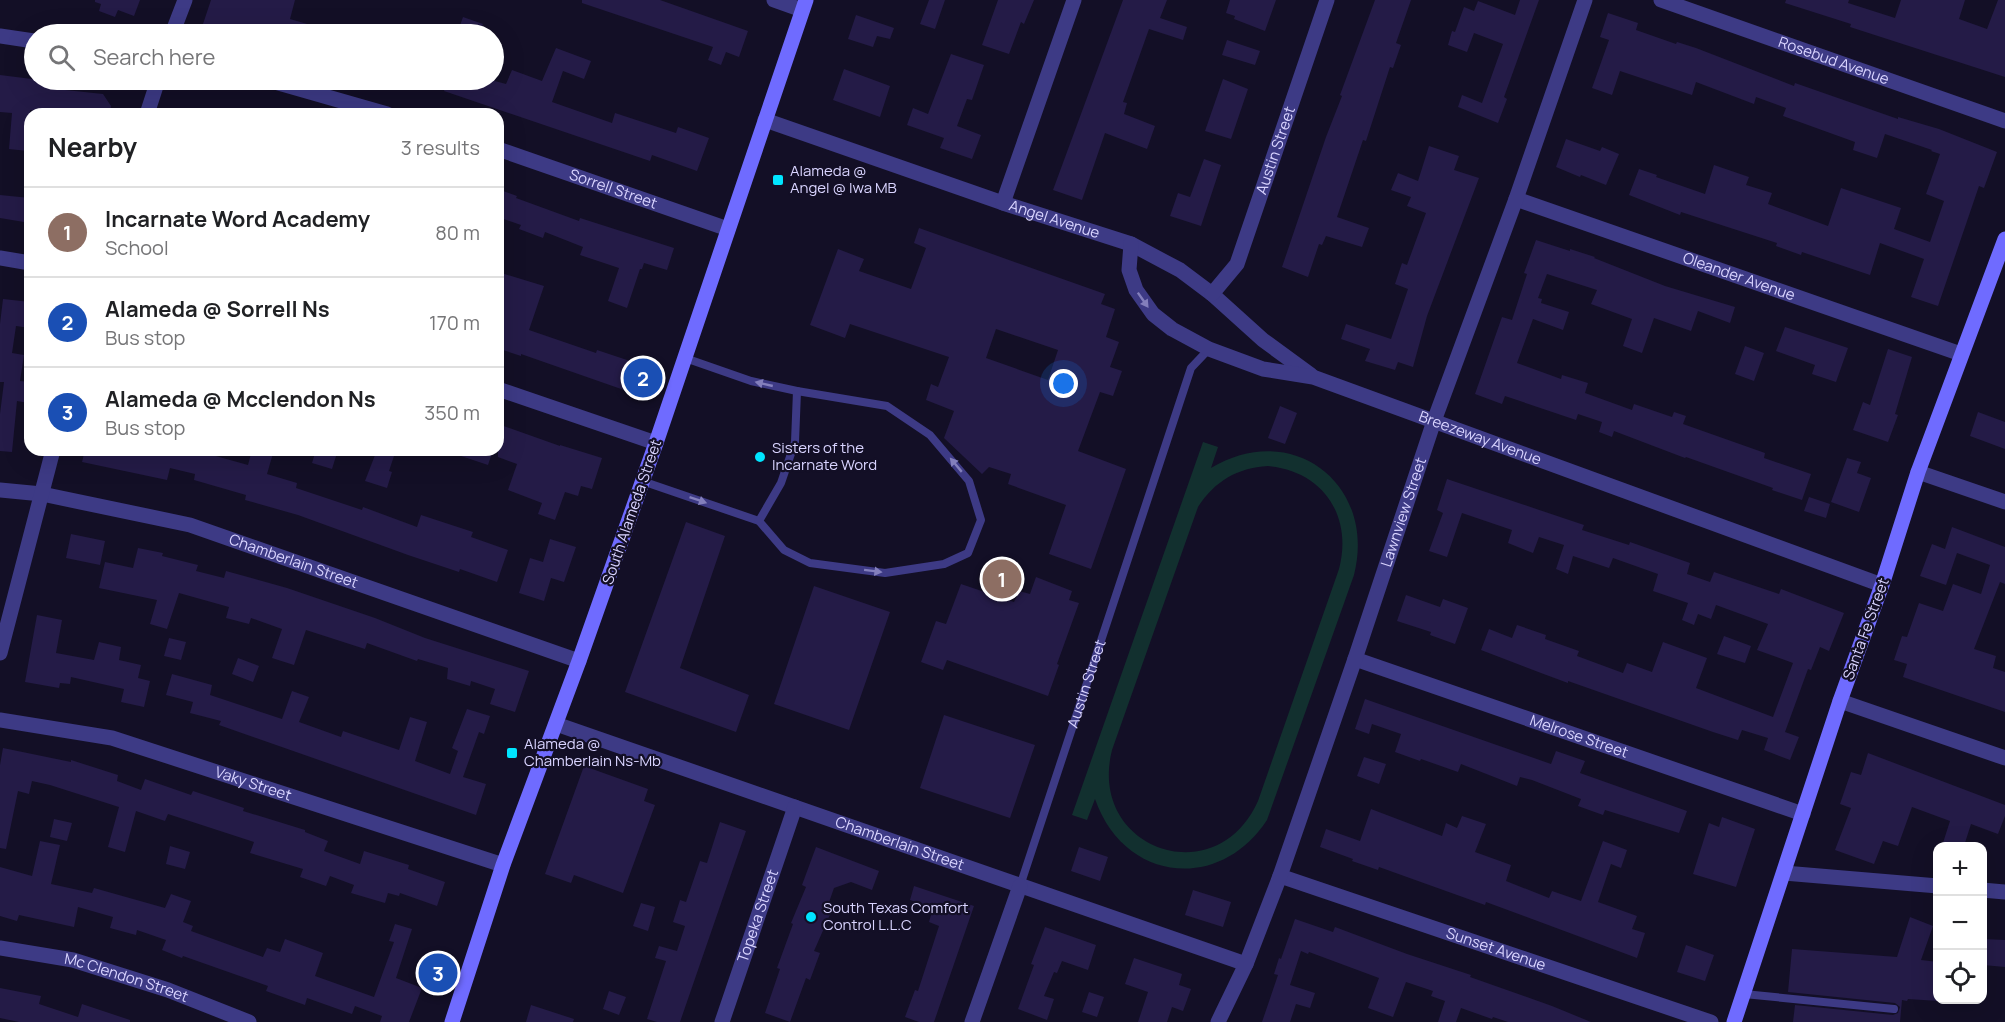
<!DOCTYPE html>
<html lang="en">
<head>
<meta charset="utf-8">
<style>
	body { margin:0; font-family:Manrope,sans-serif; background:#f2f2f2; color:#202124 }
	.controls { position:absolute; right:18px; bottom:18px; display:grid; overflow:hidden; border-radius:12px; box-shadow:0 6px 24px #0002 }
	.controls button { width:54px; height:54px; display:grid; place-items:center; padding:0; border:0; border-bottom:2px solid #e0e0e0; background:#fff; color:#202124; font:30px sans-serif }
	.you { position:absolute; left:1064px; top:384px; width:21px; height:21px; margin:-15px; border:4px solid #fff; border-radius:50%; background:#1a73e8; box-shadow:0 0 0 9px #1a73e833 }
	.badge { display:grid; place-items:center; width:39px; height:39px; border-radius:50%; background:#127987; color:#fff; font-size:20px; font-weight:700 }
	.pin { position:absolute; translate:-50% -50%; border:3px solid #fff; box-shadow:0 2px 6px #0006 }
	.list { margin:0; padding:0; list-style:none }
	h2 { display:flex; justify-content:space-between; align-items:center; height:78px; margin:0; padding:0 24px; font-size:26px }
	h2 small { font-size:20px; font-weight:400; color:#757577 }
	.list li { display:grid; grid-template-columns:39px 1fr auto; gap:18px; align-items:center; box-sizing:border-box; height:90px; padding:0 24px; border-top:2px solid #e0e0e0 }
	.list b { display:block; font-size:22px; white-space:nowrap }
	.list p { margin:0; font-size:20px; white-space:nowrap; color:#757577 }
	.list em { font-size:20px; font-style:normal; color:#757577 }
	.icon { flex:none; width:33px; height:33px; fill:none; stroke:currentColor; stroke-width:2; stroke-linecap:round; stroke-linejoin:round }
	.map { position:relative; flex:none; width:2005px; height:1022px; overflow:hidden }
	.search { position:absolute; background:#fff; box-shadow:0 6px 24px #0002; left:24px; top:24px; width:480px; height:66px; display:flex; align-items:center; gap:15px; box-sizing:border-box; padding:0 21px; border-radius:33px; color:#757577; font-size:22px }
	.panel { position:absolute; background:#fff; box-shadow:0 6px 24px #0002; left:24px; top:108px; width:480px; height:348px; border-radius:18px }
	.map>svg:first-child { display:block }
</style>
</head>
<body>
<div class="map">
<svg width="2005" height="1022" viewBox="0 0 2005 1022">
	<rect width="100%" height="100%" fill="#130f26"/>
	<path fill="#12302f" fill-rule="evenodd" d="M1203,442l15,5 -7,21c81,-49 166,16 143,107l-87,245c-48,73 -143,62 -172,-21l-8,21 -15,-5zM1268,466c55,5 85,50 71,103l-81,232c-42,94 -171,48 -146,-51l86,-243c17,-26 39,-39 70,-41z"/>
	<path fill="#241b47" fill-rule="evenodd" d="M95,0h45l-6,16 -16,-6 -3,7 -16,-6 2,-7 -6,-2z
		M211,0h84l-5,19 41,12v3h-93l-35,-10z
		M582,0h78l88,31 -9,26 -13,-5 -5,13 -13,-5 5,-13 -131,-44z
		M929,0h16l-10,29 -15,-5z
		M998,0h36l-10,24 -3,-2 -12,32 -27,-9z
		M1123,0h44l-7,18 27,9 -4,13 -34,-11 -26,73 4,1 -3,11 31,12 -8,23 -42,-16 -23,67 -29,-10z
		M1230,0h46l-11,31 -31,-12 1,-3 -9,-3z
		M1375,0h36l-15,43 5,2 -8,23 -3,-1 -24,74 -3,-1 -26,77 32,11 -7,19 -36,-11 -4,9 -3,-1 -11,33 -26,-10 44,-130 16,-41 -2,-1z
		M1520,0h19l-35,97 3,2 -9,24 -40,-16 4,-12 20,8 21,-59 -29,-11 -7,19 -19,-7 4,-14 3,1 9,-25 10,4 4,-10 37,14z
		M1786,0h63l-1,3 47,15 6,-18h64l-6,19 28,10 11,-29h7v77l-155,-50 1,-3 -66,-21z
		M1608,13l30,10 -2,7 40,14 1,-2 19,6 98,38 1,-3 103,36v-2l41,12 58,23 -13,36 -5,-2 -41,120 -27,-9 13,-38 -44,-16 -10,32 -68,-23 -1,3 -25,-9 1,-3 -96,-31 -1,3 -51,-20 10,-26 18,6 -1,2 49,17 9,-29 35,12 -3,8 26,8 -4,11 60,22 13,-38 60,20 -7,21 36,13 14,-41 -18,-7 14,-40 -9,-3 1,-1 -47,-16 -8,24 -24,-8 2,-8 -72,-26 3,-8 -30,-11 -2,7 -58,-22 -4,13 -72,-24 -8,24 -20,-7 17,-48 -9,-3z
		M856,15l38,13 -4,11 -13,-3 -4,11 -25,-8z
		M463,17l20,7 -4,10h-22z
		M1227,40l33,11 -5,14 -33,-10z
		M556,48l35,13 -7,18 -21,-8 -11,31 60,21 3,-10 61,20 2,-6 31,11 -12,33 -45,-16 -2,6 -206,-70 4,-11h43l15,4 6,-14 30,11z
		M951,54l33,11 -12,35 -5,-1 -10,27 24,9 -9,24 -32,-11 4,-10 -37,-13 6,-17 15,6z
		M844,69l46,17 -10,31 -47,-17z
		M0,75l56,7v7l47,5 8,12 -1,8h-48l-32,-4 -2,41 -19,-2 3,-36 -12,-1z
		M1223,79l25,10 -17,50 -26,-8z
		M1566,139l34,12 2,-4 17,7 -13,31 -25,-10 -1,2 -24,-10z
		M1429,146l30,10 -5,14 25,8 -52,138 -14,51 -15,-5 -3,8 -30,-9 5,-12 -29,-10 5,-15 45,15 17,-50 -13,-5 7,-21 5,2 19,-52 -19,-7 4,-9 -20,-7 7,-17 20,8z
		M1204,159l17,6 -20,61 -31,-10 8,-23 12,4z
		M498,189l19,7 -1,2 63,23 1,-3 94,30 -7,22 -23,-7 -2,6h-2l-13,39 -19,-7 11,-33 -39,-13 3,-8 -38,-15 -2,6 -24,-9 2,-4 -23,-8z
		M0,195l30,3v25l-30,-5z
		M919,228l186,66 -4,10 14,5 -9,28 13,5 -9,25 12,4 -9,25 -13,-4 -22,59 48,18 -35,100 -42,-15 17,-49 -58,-21 3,-10 -22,-7 -7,7 -38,-36 10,-27 -28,-11 5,-16 7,3 11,-30 -99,-33 -5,14 -35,-13 28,-76 26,10 -5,12 52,18 15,-41 -12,-5zM996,329l62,21 -10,30 -62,-22z
		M1536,240l34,11v-2l25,8 -1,1 71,28 70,21 -5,16 -32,-12 -7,20 -37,-13 -12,35 -19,-7 9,-27 -41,-15 6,-14 -50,-16 -9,24 4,1 -1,4 28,9 -6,18 -30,-11 -16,44 44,16 1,-4 26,8 -3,10 47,17 2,-6 38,13 2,-5 12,4 -3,8 82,29 -1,5 47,16 -9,26 -30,-10 1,-2 -87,-31 -1,1 -71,-27 -2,6 -13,-5 3,-10 -24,-8 -2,6 -71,-24 -3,8 -27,-10 27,-77 10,3 15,-46 -3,-1z
		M498,272l46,14 -15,44 67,23 1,-3 36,12 -9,28 -103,-36v2l-21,-7 4,-11 -6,-2z
		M3,299l27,3v26l-14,-2 -4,27 12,2 -4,26 10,1v11l-1,10 -12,-2 -5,51 -12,-1v-37l4,-32h-4v-58z
		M1785,327l63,21 -12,34 -24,-8 3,-9 -39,-14z
		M1745,346l19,7 -10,28 -19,-7z
		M1888,349l24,8 -17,57 3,1 -10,27 -35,-12 10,-28 7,3z
		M1280,406l17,7 -12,31 -17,-6z
		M1978,412l27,10v27l-35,-13z
		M498,424l62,22v-1l42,13 -10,31 -11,-3 -3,10 -13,-4 -10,28 -17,-6 4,-11 -34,-13 9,-26 -19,-7z
		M85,450h109l54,15 4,-15h22l-7,24 30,9 -1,5 66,22 1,-3 54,20 4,-12 52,17 -2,5 37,13 -11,32 -37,-13 -1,3 -51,-17 -110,-40 -53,-15 1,-5 -52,-15 1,-6 -25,-6 -3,12 -85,-18z
		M316,450h10l11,3 -5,16 -20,-6z
		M377,450h19l-7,21 3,1 -5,16 -22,-7z
		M449,450h44l-5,15 -39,-13z
		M1847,458l14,4 -4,11 14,5 -12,34 -28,-10z
		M1447,479l137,46 -2,5 47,15 1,-3 60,21 -3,11 23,8 4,-10 65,22 2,-5 63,24 -15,38 -9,-4 -9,23 -3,-1 -23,63 14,5 -9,23 -26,-10 4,-12 -26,-8 -4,10 -25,-8 -145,-51v2l-27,-10 -60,-23 8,-21 23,9 5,-13 29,10 -1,4 34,12 -2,5 46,17 4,-10 25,9 11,-30 44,16 -11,30 77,29 20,-54 -36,-13 11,-26 -52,-19 -5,14 -13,-5 -4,11 -12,-5 6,-17 -35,-12 5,-17 -45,-16 -4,10 -36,-12 -5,18 -12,-5 8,-24 -25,-8 -6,16 -25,-10 4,-13 -50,-17 -15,44 -18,-6 14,-38 -6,-3z
		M1809,497l21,7 -4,14 -22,-7z
		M686,522l39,14 -45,132 69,27 -13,37 -111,-40z
		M1952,527l53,20v37l-5,-2 -26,67 22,7 -3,12 12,4v40l-102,-35 4,-13 -13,-4 8,-24 5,1 12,-34 24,8 10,-27 28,10 9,-29 -33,-12 -11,32 -26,-9 12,-32 13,5z
		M71,534l34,7 -5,24 -34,-7z
		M550,539l26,8 -12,35 -13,-4 -7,23 -25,-8 11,-35 13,4z
		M138,548l25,5 -1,3 36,9 -2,6 28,7 2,-7 61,17 88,30 50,20 104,33 -14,41 -25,-8 5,-15 -24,-8 -1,5 -23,-7 1,-11 -30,-9 -1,2 -50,-18 -2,6 -59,-19 -12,35 -22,-7 10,-29 -31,-11 -2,6 -23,-6 3,-11 -50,-14 -12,36 -17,-5 7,-24 -58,-12 6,-26 28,6z
		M1036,577l36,14 -3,9 10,3 -22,61 2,1 -11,31 -101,-36 -4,10 -22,-8 15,-41 10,3 15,-40 53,18 5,-11 11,3z
		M814,586l76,26 -41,118 -75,-26z
		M1406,595l34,12 3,-8 25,9 -13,36 -25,-9 1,-3 -34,-11z
		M37,615l25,5 -6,33 38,7 5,-18 22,5 -2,13 22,5 -3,13 12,3 -6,26 -23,-5 3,-13 -53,-12 -1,7 -10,-1 -1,5 -34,-6z
		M1724,636l27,10 -6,17 -28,-9z
		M169,638l17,4 -5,18 -17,-4z
		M238,658l21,8 -6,16 -21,-8z
		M172,674l40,11 -2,10 72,24 10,-28 17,6 -10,25 42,15 2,-6 56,19 11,-33 17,5 -12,39 35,13 8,-23 -6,-3 15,-39 23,7 -6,18 -5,-2 -16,45 23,7 -10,31 -257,-90 2,-4 -31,-8 3,-11 -27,-7z
		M1365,699l186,65 5,-13 29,10 -5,12 107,38 -8,22 -74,-23 -2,5 -25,-9 3,-7 -49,-19 -12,-3 -3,9 -56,-22 -3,8 -37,-13 -1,2 -25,-9 6,-18 -29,-10 -3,10 -14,-5z
		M944,715l91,30 -25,73 -90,-30z
		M3,748l68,14v-2l47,15 -1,6 24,9 4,-11 46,16 2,-4 51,17 -1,3 62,19v2l23,9 -4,10 36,13 4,-13 45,14 -1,4 37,13 -8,24 -37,-13 -1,3 -11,-3 -3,10 -34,-10 3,-8 -24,-9 -4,10 -26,-9 3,-8 -53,-16 4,-11 -86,-28 -3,7 -29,-10 -11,41 -17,-5 11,-40 -69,-22 -18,-4 -3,13 -11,-3 -12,58 -6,-1v-83z
		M1868,753l137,52v11l-7,18 -27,-10 -7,22h-22l8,-25 -38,-14 -14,39 -15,-5 -9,23 -39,-14 16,-42 -11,-4 11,-32 10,3z
		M1364,757l22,7 -7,20 -22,-8z
		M584,766l64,23 -4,12 11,4 -32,88 -49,-18 -3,8 -26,-9z
		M1371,809l71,27 4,-13 11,5 5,-12 24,8 -11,28 36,13 -5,16 43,17 3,-7 29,10 22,-60 24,9 -6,18 -10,-4 -13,38 39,14 -5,13 13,4 -8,25 -151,-56 -1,3 -106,-38 -1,3 -26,-9 1,-2 -33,-12 6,-18 34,12z
		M1722,817l33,12 -19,58 -43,-13 16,-51 10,4z
		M54,819l18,4 -5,18 -17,-4z
		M720,822l26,9 -66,191h-23l-10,-3 19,-58 -11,-3 4,-12 18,5 8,-25 -12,-4 7,-22 6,2 14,-41 7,2z
		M40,841l20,4 -9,39 41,9 2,-5 71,20 6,-14 20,7 -8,21 10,4 -2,5 72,26 4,-9 13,4 5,-13 38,14 -8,23 59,21 20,-55 -5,-1 6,-17 17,5 -16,49 26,10 -13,34h-29l2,-6 -27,-10 -3,8 -45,-16 -2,7 -39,-14 2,-5 -85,-30 -1,2 -20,-8 4,-10 -29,-10 -1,5 -26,-7 3,-11 -35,-10 -4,20 -55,-12 -2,6 -17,-5v-49l32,9z
		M170,846l20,6 -5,17 -19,-5z
		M816,847l63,24 -7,19 -21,-8 -17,6 -7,20 5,2 -18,41 6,2 -10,27 -4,-2 -16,44 -25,-9 15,-44 -3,-1 16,-44 -2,-1 15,-36 -4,-2z
		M1079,847l29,10 -8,24 -29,-10z
		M914,886l60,20 -40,116h-15l-14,-5 10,-27 3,1 21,-65 -10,-4 4,-14 -23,-8z
		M1193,890l38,12 -8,25 -38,-12z
		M641,903l14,4 -7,24 -15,-5z
		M1910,917l23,9 -12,34 17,2v39l-30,-2 -1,2 -5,-1 -2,22h-107l2,-17 98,10 5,-2 2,-6 -5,-4 -107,-11 4,-43 105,8z
		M1295,919l38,13 2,-5 72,27 64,21 -1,2 82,29 39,16h-83l-15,-5 -1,2 -31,-11 -5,14h-18l7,-21 -14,-5 2,-5 -27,-9 -13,35 -25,-9 11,-30 -70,-26 -1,2 -7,-3 -11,34 25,8 -5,15 -14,-4 -6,18h-28l16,-47 -4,-1 5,-16 2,1z
		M1045,927l51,18 -8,25 -26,-9 -5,12 -3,-1 -10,24 10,3 -7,21 -29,-11 16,-44 -3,-1z
		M1983,939l22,1v27l-22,-2z
		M1686,945l28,10 -9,26 -28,-9z
		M1134,958l48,16 -3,11 12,4 -8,22 -11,-4 -5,15h-29l10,-30 -23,-8z
		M0,988l41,8 -2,8 39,13 4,-13 48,16v2h-111l-19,-4z
		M609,991l17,6 -7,18 -16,-6z
		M1089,992l15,5 -7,20 -15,-5z
		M531,1005l43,14 -1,3h-47z"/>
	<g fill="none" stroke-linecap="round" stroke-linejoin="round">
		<g stroke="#3d3a85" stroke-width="8">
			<path d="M642,481l117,40 25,29 26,13 75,10 59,-9 24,-11 13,-33 -12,-39 -39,-46 -43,-29 -90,-15 -46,-10 -66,-23"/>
			<path d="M759,521l22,-38 14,-41 2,-51"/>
			<path id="s1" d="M1020,886l171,-518 18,-19"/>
			<path d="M1744,994l150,15"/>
		</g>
		<g stroke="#3d3a85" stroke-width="15">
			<path d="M774,0l28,10"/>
			<path id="s2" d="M1661,0l344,121"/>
			<path d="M172,34l13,-34"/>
			<path d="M0,36l34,5"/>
			<path d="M268,80l119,34"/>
			<path d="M147,114l11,-34"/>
			<path id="s3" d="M765,120l238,83 128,41 49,26 32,24 51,46 48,35"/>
			<path id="s4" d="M498,149l230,80"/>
			<path id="s5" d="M1516,199l445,155"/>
			<path d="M1003,203l71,-203"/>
			<path id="s6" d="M1131,244l-2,26 7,20 17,24 19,15 37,20 54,20 50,8 569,208"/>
			<path d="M0,258l30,5"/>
			<path id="s7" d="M1212,294l25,-30 90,-264"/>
			<path d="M498,389l158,54"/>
			<path d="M1918,472l87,30"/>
			<path id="s8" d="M0,490l42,4 148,31 389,136"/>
			<path d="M0,653l53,-203"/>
			<path id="s9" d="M1355,659l448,155"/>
			<path d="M1840,701l165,57"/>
			<path id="s10" d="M0,720l112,18 391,127"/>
			<path id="s11" d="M556,724l690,240"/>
			<path d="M1784,873l154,13"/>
			<path id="s12" d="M1280,876l431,146"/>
			<path d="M1982,890l23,2"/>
			<path id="s13" d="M0,948l73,12 95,30 81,32"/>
			<path id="s14" d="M722,1022l73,-215"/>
			<path d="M972,1022l48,-136"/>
			<path id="s15" d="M1218,1022l28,-58 34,-88 75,-217 79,-238 82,-222 69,-199"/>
		</g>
		<path stroke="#6f6bff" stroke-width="15" d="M452,1022l51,-157 76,-204 77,-218 150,-443
			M1734,1022l106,-321 42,-116 36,-113 87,-233"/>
	</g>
	<defs><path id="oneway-solid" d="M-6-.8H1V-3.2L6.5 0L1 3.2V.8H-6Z" transform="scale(1.5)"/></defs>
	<g fill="#837fbc">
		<use href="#oneway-solid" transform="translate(1143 300) rotate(55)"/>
		<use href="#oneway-solid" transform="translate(764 384) rotate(-167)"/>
		<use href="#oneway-solid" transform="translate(956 465) rotate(-130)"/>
		<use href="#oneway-solid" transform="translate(698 500) rotate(19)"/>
		<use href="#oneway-solid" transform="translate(873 571) rotate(7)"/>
	</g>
	<g fill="#00e5ff" stroke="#130f26" stroke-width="2">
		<rect x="772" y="174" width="12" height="12" rx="3"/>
		<circle cx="760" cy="457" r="6"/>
		<rect x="506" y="747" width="12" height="12" rx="3"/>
		<circle cx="811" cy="917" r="6"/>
	</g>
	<g text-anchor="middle" stroke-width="4.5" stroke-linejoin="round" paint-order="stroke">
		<g font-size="15" fill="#d9d4ff" stroke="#130f26">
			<text dy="5" stroke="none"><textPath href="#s2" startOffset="183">Rosebud Avenue</textPath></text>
			<text dy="5" stroke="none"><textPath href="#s7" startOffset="159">Austin Street</textPath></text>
			<text dy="5" stroke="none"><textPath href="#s4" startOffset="122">Sorrell Street</textPath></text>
			<text dy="5" stroke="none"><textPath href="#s3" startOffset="306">Angel Avenue</textPath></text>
			<text dy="5" stroke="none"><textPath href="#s5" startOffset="236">Oleander Avenue</textPath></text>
			<text dy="5" stroke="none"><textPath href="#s6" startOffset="429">Breezeway Avenue</textPath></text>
			<text transform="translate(632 512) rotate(-71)" y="5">South Alameda Street</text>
			<text dy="5" stroke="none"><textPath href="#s15" startOffset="543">Lawnview Street</textPath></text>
			<text dy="5" stroke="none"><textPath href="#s8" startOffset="303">Chamberlain Street</textPath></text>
			<text transform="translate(1866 629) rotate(-70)" y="5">Santa Fe Street</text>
			<text dy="5" stroke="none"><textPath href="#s1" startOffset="213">Austin Street</textPath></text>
			<text dy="5" stroke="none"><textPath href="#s9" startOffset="237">Melrose Street</textPath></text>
			<text dy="5" stroke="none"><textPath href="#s10" startOffset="262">Vaky Street</textPath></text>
			<text dy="5" stroke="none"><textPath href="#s11" startOffset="364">Chamberlain Street</textPath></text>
			<text dy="5" stroke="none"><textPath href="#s14" startOffset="112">Topeka Street</textPath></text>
			<text dy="5" stroke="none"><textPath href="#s12" startOffset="228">Sunset Avenue</textPath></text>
			<text dy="5" stroke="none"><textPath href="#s13" startOffset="130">Mc Clendon Street</textPath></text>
		</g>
		<g font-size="15" fill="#d9d4ff" stroke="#130f26" text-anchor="start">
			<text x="790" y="176">Alameda @<tspan x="790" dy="17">Angel @ Iwa MB</tspan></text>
			<text x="772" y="453">Sisters of the<tspan x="772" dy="17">Incarnate Word</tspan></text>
			<text x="524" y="749">Alameda @<tspan x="524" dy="17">Chamberlain Ns-Mb</tspan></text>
			<text x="823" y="913">South Texas Comfort<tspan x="823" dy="17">Control L.L.C</tspan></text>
		</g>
	</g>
</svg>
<div class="controls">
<button>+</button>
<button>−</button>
<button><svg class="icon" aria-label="locate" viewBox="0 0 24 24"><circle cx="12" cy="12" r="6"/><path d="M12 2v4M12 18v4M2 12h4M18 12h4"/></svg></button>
</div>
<div class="you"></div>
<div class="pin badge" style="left:1002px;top:579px;background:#8d6e63">1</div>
<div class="pin badge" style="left:643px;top:378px;background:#1a4fb4">2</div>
<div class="pin badge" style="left:438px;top:973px;background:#1a4fb4">3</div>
<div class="search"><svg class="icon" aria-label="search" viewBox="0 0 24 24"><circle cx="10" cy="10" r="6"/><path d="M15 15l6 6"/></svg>Search here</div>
<section class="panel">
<h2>Nearby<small>3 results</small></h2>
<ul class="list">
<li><span class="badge" style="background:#8d6e63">1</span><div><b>Incarnate Word Academy</b><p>School</p></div><em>80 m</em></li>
<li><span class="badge" style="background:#1a4fb4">2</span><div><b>Alameda @ Sorrell Ns</b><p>Bus stop</p></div><em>170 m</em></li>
<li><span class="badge" style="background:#1a4fb4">3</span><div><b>Alameda @ Mcclendon Ns</b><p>Bus stop</p></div><em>350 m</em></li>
</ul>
</section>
</div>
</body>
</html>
